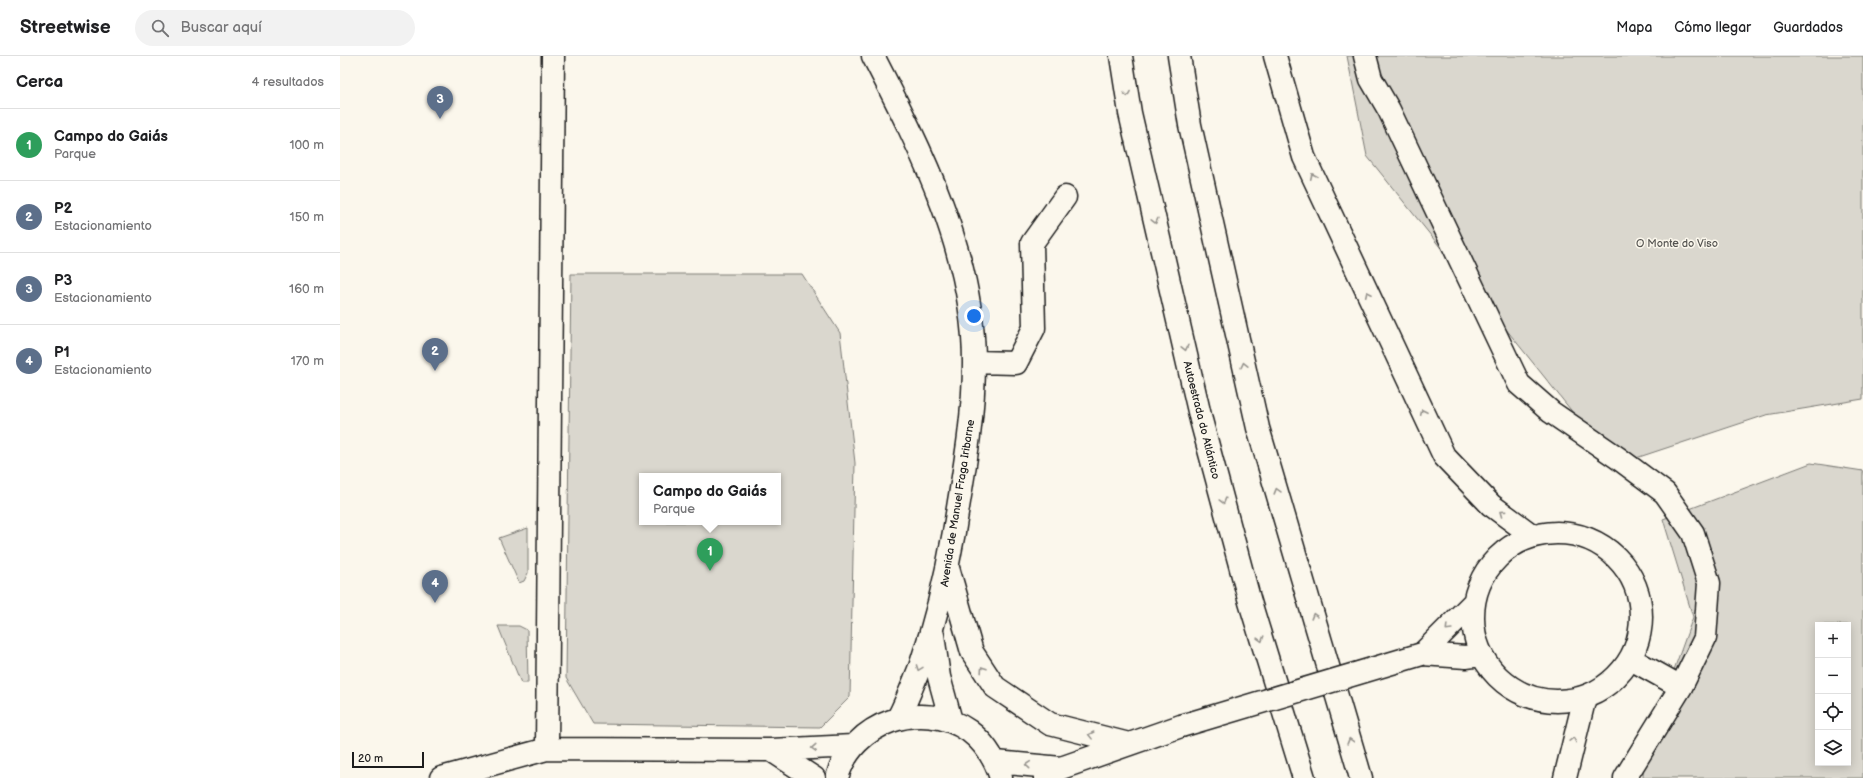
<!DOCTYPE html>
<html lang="es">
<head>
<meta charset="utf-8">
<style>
	body { margin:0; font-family:"Balsamiq Sans",sans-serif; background:#f2f2f2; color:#202124 }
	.controls { position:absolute; right:12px; bottom:12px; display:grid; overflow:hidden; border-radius:0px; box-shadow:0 2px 10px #0003 }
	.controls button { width:36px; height:36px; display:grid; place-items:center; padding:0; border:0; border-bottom:1px solid #e0e0e0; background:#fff; color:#202124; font:20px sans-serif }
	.scale { position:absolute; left:12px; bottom:10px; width:72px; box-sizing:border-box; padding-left:4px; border:2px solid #1c1c1c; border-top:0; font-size:11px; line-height:14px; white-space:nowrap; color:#1c1c1c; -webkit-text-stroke:3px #fbf7ec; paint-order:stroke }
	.you { position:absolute; left:634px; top:260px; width:14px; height:14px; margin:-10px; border:3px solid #fff; border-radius:50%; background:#1a73e8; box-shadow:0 0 0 6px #1a73e833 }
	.badge { display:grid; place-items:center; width:26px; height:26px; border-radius:50%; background:#1c1c1c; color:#fff; font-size:13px; font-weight:700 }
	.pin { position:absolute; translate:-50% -33px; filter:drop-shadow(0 1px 2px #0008) }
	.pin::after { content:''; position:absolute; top:21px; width:14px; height:12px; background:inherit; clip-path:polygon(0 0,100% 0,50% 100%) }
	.popup { position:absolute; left:299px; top:417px; width:142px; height:52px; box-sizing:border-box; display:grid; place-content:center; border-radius:0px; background:#fff; filter:drop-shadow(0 1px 3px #0005); font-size:13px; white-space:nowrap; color:#757577 }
	.popup b { font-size:15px; color:#202124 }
	.popup::after { content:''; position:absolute; left:50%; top:100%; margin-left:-8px; border:8px solid transparent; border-top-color:#fff }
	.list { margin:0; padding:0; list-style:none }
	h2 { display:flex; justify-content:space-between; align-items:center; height:52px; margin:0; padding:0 16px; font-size:17px }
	h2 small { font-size:13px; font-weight:400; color:#757577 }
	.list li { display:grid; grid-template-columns:26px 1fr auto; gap:12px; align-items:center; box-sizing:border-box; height:72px; padding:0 16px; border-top:1px solid #e0e0e0 }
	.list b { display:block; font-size:15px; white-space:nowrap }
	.list p { margin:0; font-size:13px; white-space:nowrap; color:#757577 }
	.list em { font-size:13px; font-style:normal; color:#757577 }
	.icon { flex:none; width:22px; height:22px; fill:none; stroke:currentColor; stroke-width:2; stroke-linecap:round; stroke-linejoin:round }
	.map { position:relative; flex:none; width:1523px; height:722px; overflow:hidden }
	header { display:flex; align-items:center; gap:24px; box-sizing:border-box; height:56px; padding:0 20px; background:#fff; border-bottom:1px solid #e0e0e0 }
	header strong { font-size:19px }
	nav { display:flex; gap:22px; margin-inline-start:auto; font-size:14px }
	.search { width:280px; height:36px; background:#f2f2f2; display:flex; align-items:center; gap:10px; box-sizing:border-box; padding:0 14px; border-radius:22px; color:#757577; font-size:15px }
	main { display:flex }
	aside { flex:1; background:#fff }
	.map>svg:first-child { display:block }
</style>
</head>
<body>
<header>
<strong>Streetwise</strong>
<div class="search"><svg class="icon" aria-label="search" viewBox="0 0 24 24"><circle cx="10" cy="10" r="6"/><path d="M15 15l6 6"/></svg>Buscar aquí</div>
<nav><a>Mapa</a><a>Cómo llegar</a><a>Guardados</a></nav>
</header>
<main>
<aside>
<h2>Cerca<small>4 resultados</small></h2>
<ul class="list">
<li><span class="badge" style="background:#2e9e5b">1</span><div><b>Campo do Gaiás</b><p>Parque</p></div><em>100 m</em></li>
<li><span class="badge" style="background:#5c6f8a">2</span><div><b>P2</b><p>Estacionamiento</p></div><em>150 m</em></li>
<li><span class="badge" style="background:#5c6f8a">3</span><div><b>P3</b><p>Estacionamiento</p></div><em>160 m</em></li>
<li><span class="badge" style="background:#5c6f8a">4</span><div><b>P1</b><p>Estacionamiento</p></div><em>170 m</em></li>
</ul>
</aside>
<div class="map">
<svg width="1523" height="722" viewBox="0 0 1523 722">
	<rect width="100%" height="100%" fill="#fbf7ec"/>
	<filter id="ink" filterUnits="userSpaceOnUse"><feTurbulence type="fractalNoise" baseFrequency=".025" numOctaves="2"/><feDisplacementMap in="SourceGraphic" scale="8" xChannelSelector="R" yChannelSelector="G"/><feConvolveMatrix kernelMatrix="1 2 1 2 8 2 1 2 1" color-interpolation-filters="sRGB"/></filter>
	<g filter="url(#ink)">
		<path fill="#dad7ce" stroke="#7b7a75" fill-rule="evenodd" d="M1007,0h516v343l-97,16 -151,50 -248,-309z
			M231,218h231l38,59 15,130 -5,234 -30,30 -227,-3 -27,-46zM302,420h136v46h-136z
			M1471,407l52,8v307h-220l1,-25 49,-136 -30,-98zM1478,569h30v138h-30z
			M188,472v45l-4,8 -5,2 -20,-45z
			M158,570h21l8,4 1,53h-7z"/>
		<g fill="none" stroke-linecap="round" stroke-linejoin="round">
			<g stroke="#1c1c1c" stroke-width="25">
				<path id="minor" d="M533,0c49,95 101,198 101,307 0,57 -11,113 -20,169 -8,46 -19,91 -34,135 -7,17 -13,34 -22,51
					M1025,0l6,23 18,31 130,274 32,28 67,46 47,35 28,40 16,50 -4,55 -24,49 -56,91
					M634,306l42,1 18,-35 -2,-85 33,-46
					M1133 561a84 84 0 1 1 168 0a84 84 0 1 1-168 0Z
					M608,512l24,84 23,35 55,37 79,20
					M593,579l6,42 12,44
					M1082,598l51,-51
					M1082,598l44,3 15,-2
					M1291,603l50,28
					M207,693l6,-693
					M431,694l43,28
					M656,706l65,6
					M101,722l106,-29 224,1 82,-4
					M497,722c15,-56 85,-80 132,-47 16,12 26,28 32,47
					M705,722l16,-10 120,-42"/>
			</g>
			<g stroke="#1c1c1c" stroke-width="25">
				<path id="highway" d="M781,0l9,57 71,307 49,182 54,176
					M839,0l11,69 68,303 103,350
					M935,0l29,101 140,299 47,49 42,31
					M1225,722l20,-81"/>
			</g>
			<use href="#minor" stroke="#fbf7ec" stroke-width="22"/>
			<use href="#highway" stroke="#fbf7ec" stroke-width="22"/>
			<g stroke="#1c1c1c" stroke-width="25" stroke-linecap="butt">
				<path id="minor-bridge" d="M841,670l241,-72"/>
			</g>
			<use href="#minor-bridge" stroke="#fbf7ec" stroke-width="22"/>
		</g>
		<defs><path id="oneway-chevron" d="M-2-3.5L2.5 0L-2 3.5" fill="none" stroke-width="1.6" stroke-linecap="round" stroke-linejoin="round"/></defs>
		<g stroke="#97948e">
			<use href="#oneway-chevron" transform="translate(787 38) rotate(81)"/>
			<use href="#oneway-chevron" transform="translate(973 120) rotate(-115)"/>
			<use href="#oneway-chevron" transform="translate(815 165) rotate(77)"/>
			<use href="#oneway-chevron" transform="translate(1028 238) rotate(-115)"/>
			<use href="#oneway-chevron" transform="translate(845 292) rotate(77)"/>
			<use href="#oneway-chevron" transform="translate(904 309) rotate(-103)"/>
			<use href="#oneway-chevron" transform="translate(1083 356) rotate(-115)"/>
			<use href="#oneway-chevron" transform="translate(937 435) rotate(-106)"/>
			<use href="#oneway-chevron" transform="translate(883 445) rotate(75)"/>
			<use href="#oneway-chevron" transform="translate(1162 457) rotate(-144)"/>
			<use href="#oneway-chevron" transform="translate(974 560) rotate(-106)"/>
			<use href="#oneway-chevron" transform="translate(1108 572) rotate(135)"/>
			<use href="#oneway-chevron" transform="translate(921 583) rotate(73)"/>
			<use href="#oneway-chevron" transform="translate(579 612) rotate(110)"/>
			<use href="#oneway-chevron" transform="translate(643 613) rotate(-123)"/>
			<use href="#oneway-chevron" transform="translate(751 679) rotate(-166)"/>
			<use href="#oneway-chevron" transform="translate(1233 684) rotate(-77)"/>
			<use href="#oneway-chevron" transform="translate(1010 685) rotate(-106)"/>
			<use href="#oneway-chevron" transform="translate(474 692) rotate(177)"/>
			<use href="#oneway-chevron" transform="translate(688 709) rotate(-175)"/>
		</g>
	</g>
	<g text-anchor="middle" stroke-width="3" stroke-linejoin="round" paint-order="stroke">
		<g font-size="11" fill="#555451" stroke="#fbf7ec">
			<text x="1337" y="191">O Monte do Viso</text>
		</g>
		<g font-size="11" fill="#1c1c1c" stroke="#fbf7ec">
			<text transform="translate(862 364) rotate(76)" y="4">Autoestrada do Atlántico</text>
			<text transform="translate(617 447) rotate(-81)" y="4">Avenida de Manuel Fraga Iribarne</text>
		</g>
	</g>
</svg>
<div class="controls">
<button>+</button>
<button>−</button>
<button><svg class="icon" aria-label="locate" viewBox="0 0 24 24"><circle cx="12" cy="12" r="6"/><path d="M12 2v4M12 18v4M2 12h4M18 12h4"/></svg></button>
<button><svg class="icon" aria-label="layers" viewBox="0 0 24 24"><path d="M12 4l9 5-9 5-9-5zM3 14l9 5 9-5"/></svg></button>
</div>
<div class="scale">20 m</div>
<div class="you"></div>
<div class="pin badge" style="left:370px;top:515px;background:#2e9e5b">1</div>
<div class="popup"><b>Campo do Gaiás</b>Parque</div>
<div class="pin badge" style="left:95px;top:315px;background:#5c6f8a">2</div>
<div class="pin badge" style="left:100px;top:63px;background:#5c6f8a">3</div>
<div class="pin badge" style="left:95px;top:547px;background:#5c6f8a">4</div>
</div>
</main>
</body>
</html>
